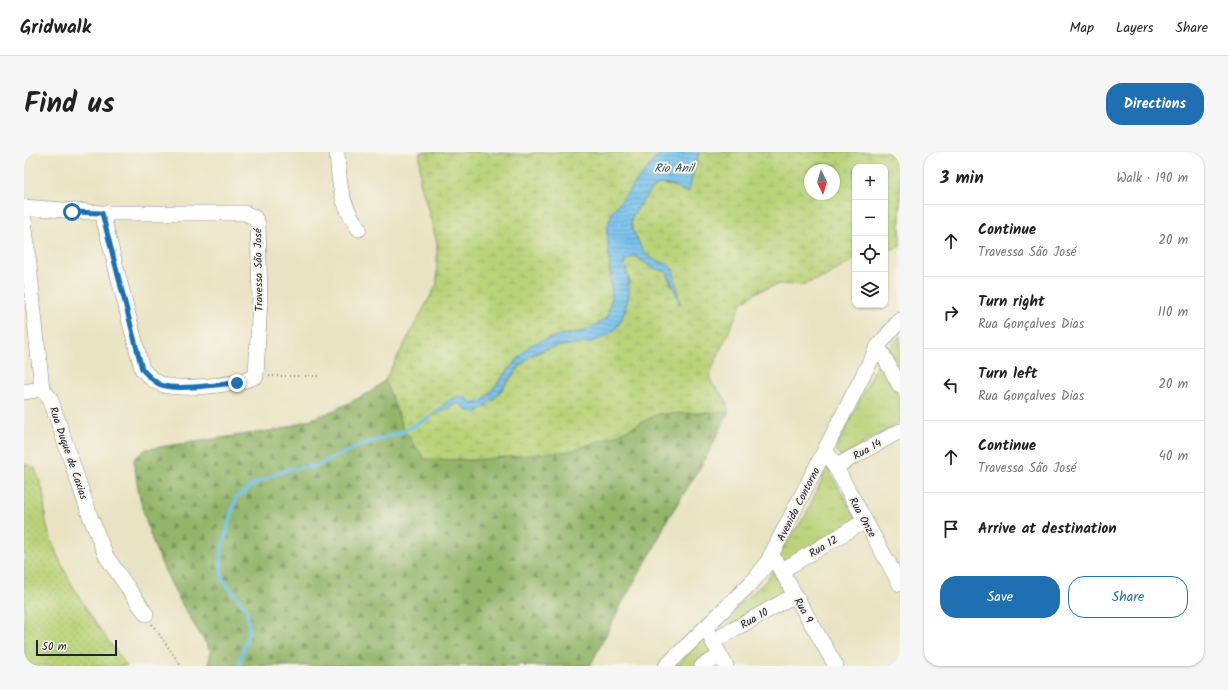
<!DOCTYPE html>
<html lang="en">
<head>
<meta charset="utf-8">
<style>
	body { margin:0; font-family:Kalam,sans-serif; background:#f6f6f6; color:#222 }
	.controls { position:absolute; right:12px; top:12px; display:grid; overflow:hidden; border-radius:8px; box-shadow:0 1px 3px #0004 }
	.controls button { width:36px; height:36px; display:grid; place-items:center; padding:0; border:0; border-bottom:1px solid #e0e0e0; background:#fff; color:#222; font:20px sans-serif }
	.compass { position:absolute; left:780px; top:12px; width:36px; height:36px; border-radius:50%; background:#fff; box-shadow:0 1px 3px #0004; rotate:175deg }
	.scale { position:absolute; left:12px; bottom:10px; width:81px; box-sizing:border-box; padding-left:4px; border:2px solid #22223b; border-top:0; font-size:11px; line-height:14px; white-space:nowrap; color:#22223b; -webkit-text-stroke:3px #f7f3e8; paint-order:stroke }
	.stop { position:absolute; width:12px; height:12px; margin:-9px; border:3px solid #1f6fb2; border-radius:50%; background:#fff }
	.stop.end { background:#1f6fb2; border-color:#fff; box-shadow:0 1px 4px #0008 }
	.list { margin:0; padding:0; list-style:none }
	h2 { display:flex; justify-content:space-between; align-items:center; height:52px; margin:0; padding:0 16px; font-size:17px }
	h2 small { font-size:13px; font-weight:400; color:#767676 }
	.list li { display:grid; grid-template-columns:26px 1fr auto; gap:12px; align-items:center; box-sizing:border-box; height:72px; padding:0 16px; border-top:1px solid #e0e0e0 }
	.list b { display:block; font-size:15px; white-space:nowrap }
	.list p { margin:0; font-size:13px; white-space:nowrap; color:#767676 }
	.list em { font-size:13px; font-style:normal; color:#767676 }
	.actions { display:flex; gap:8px; padding:12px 16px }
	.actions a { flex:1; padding:9px 0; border:1px solid #1f6fb2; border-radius:16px; text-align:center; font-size:14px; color:#1f6fb2 }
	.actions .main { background:#1f6fb2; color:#fff }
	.icon { flex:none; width:22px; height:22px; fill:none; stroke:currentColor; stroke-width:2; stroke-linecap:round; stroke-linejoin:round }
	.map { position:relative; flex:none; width:876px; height:514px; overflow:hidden; border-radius:16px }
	header { display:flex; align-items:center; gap:24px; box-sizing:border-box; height:56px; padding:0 20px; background:#fff; border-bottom:1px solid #e0e0e0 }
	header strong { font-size:19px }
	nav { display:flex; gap:22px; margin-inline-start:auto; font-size:14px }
	.intro { display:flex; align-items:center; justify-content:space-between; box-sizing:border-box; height:96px; padding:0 24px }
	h1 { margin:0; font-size:28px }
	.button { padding:10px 18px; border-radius:16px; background:#1f6fb2; color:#fff; font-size:14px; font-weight:700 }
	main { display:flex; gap:24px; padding:0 24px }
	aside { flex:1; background:#fff; border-radius:16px; box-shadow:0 1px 3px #0004 }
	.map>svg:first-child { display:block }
</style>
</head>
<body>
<header>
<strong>Gridwalk</strong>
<nav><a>Map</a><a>Layers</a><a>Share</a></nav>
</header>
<div class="intro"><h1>Find us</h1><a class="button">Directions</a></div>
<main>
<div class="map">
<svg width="876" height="514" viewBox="0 0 876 514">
	<defs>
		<pattern id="grass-dots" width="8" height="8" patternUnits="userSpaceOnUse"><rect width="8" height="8" fill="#b9d379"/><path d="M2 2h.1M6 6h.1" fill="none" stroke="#9fb56a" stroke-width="1.8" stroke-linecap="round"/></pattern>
		<pattern id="forest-firs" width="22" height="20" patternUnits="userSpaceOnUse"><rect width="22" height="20" fill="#92b569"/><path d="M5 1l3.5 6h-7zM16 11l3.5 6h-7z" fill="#779358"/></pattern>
		<pattern id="wetland-marsh" width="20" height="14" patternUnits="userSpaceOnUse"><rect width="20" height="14" fill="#b9d379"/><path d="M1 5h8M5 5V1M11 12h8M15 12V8" fill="none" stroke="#9fb56a"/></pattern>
		<pattern id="park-tufts" width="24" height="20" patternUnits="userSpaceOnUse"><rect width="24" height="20" fill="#b9d379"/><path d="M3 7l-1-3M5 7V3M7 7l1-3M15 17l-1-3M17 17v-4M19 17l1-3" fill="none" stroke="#9fb56a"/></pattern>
		<pattern id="water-rules" width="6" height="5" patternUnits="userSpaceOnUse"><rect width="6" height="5" fill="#72c1ed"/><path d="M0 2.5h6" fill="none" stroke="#5d9cc1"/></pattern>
	</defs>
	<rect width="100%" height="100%" fill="#f7f3e8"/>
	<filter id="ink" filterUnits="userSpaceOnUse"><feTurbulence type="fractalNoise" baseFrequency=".025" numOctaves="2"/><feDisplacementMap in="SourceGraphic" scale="8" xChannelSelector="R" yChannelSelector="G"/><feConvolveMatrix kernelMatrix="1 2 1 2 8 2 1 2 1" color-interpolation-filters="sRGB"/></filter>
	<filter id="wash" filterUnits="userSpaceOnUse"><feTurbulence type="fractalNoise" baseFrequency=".012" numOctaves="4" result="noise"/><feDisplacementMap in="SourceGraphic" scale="16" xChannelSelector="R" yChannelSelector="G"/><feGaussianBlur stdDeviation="0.9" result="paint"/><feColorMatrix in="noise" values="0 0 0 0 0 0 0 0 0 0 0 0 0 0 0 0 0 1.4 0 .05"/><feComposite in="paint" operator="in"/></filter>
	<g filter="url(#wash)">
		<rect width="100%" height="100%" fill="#eae3c3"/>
		<path fill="url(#grass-dots)" stroke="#6e7a5a" d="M0,312l11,4c2,7 6,15 8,23 2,11 1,24 4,36 13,46 51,102 80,139h-103z"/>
		<path fill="url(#forest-firs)" stroke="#5a6c52" d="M361,228l20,52 210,4 43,-22 71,-2 -25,49 -38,61 -12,26 -33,57 -31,61h-66l-2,-2 -6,2h-308l3,-15c-39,-58 -71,-121 -77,-192l12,-10 136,-20 46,-16 41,-20z"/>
		<path fill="url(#wetland-marsh)" stroke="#6e7a5a" fill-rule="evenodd" d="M396,0h65l43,3 10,-3h123l-49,60 -5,18 5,67 -5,21 -23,14 -25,3 -45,28 -31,38 -10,3 -8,-7 -14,9 8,-3 9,8 21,-5 29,-37 13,-13 17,-7 20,-5 23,-1 39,-61 -6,-19 4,-4 7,-3 18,12 14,4 5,15 -5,-23 -16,-5 -9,-10 -10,-20 -1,-11 20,-29 8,-5 12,1 17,8 11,-41h201v95l-15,3v-83h-30v92l-30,18 -23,8 -23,-1 -22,8 -15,10 -32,71 2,11 13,14 4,14 -71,2 -43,22 -45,15 -96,9 -49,-1 -20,-27 -20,-52 52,-96v-42l-17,-61zM786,18h24v24h-24z"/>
		<path fill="url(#park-tufts)" stroke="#6e7a5a" d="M876,184v29l-4,2 -9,-15z
			M855,210l21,37v23l-59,35 -5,-9z
			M803,316l30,51 -74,44 -5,-8 28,-40z
			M749,419l14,23 -64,36 -5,-6 47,-42z
			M680,485l10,17 -20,12h-17z"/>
		<path fill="url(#water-rules)" stroke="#4a7294" d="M637,0h38l-11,41 -17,-8 -12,-1 -8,5 -20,29 1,11 10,20 9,10 16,5 6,5 7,35 -13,-32 -14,-4 -18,-12 -7,3 -4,4c7,20 7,29 0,50 -14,44 -62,22 -93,43 -21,15 -31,43 -55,57l-8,-2 -9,-8 -29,14 18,-16 10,-5 7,1 8,7 10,-3 47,-56 29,-10 25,-3 23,-14 5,-21 -5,-67 5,-18z"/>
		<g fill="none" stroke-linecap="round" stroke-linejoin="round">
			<path stroke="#72c1ed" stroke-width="3.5" d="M215,514l10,-36 -2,-20 -25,-32 -2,-21 16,-59 20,-15 30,-13 29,-4 49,-22 36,-11 30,-16"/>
		</g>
	</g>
	<g filter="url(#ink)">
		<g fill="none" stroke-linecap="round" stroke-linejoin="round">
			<g stroke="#86827f" stroke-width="16">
				<path id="minor" d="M313,0c2,31 3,51 22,77
					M0,55l78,6h143l10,5 3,6 2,74 -4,78c-16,9 -78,15 -95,8 -8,-3 -13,-8 -19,-15l-40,-156
					M0,66l18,171 8,9 40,118 16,40 40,58
					M854,194l22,40
					M0,240l18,-3
					M802,298l74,134
					M811,315l65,-36
					M748,403l64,111
					M757,419l84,-50
					M684,481l18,33
					M689,489l82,-46
					M642,514l88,-86 12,-15 112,-219 22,-26
					M678,514l18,-10"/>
			</g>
			<path stroke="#86827f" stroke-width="2" stroke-dasharray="1 3" stroke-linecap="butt" d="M245,224h51
				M128,472l29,42"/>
			<use href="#minor" stroke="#fff" stroke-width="15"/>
		</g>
	</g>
	<g fill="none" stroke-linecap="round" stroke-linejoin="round" filter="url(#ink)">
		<path stroke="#1f6fb2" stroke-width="5" d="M48,60l30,1 40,156c6,7 11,12 19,16 17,6 57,-1 76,-2"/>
	</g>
	<g text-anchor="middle" stroke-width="4" stroke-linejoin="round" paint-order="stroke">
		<g font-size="11" fill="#22223b" stroke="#f7f3e8">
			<text transform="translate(234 118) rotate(-91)" y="4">Travessa São José</text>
			<text transform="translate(843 297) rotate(-29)" y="4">Rua 14</text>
			<text transform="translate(45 301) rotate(71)" y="4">Rua Duque de Caxias</text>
			<text transform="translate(774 352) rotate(-63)" y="4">Avenida Contorno</text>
			<text transform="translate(839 365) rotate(61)" y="4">Rua Onze</text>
			<text transform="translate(799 394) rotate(-31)" y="4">Rua 12</text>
			<text transform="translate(780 458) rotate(60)" y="4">Rua 9</text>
			<text transform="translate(730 466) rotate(-30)" y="4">Rua 10</text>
		</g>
		<g font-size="12" font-style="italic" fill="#3a5270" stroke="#f7f3e8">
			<text x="650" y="20">Rio Anil</text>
		</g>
	</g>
</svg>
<div class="controls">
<button>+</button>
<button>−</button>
<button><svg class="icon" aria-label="locate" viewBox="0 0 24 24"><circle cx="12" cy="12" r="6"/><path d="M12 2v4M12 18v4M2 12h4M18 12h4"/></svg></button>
<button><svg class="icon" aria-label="layers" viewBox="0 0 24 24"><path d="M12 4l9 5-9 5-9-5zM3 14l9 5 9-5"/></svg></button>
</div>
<svg class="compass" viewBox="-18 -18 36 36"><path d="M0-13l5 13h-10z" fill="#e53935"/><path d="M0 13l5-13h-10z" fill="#767676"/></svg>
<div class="scale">50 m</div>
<div class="stop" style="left:48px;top:60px"></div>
<div class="stop end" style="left:213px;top:231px"></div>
</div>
<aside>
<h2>3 min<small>Walk · 190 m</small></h2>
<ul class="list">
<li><svg class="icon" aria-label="ahead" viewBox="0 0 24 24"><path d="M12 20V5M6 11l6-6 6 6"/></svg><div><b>Continue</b><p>Travessa São José</p></div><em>20 m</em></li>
<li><svg class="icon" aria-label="right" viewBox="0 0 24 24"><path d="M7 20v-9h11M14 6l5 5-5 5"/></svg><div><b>Turn right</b><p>Rua Gonçalves Dias</p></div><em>110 m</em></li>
<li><svg class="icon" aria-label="left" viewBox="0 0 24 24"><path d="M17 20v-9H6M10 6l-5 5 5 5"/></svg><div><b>Turn left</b><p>Rua Gonçalves Dias</p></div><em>20 m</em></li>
<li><svg class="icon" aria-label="ahead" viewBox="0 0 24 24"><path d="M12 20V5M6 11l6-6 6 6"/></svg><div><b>Continue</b><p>Travessa São José</p></div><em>40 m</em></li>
<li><svg class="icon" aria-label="arrive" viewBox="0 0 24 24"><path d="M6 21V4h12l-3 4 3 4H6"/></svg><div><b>Arrive at destination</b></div></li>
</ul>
<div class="actions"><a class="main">Save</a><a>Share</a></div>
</aside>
</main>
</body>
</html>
